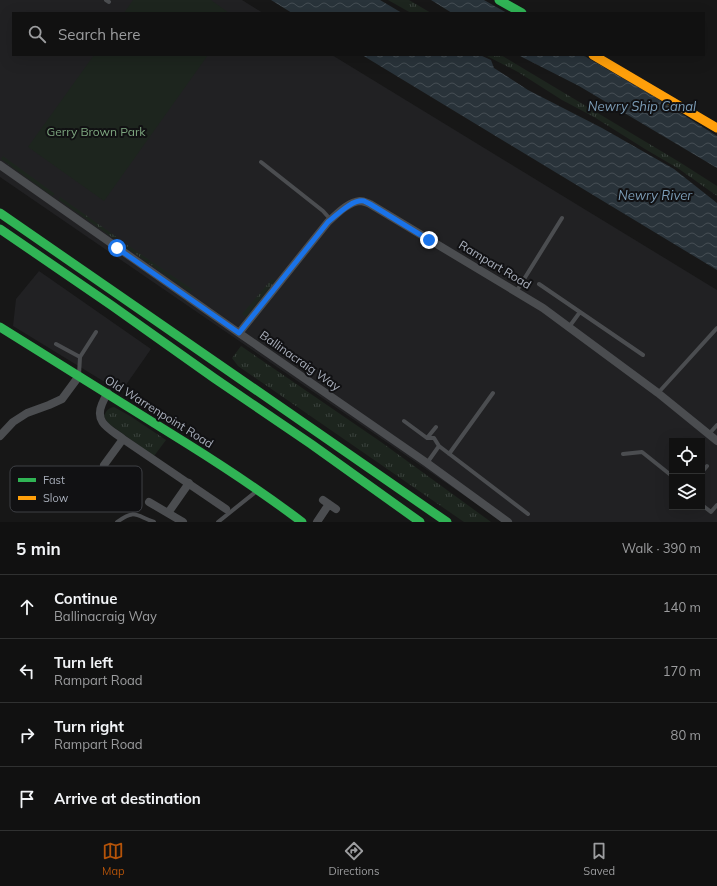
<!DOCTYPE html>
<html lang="en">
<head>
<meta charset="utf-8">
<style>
	body { margin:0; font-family:Mulish,sans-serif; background:#1a1a1a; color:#f1f3f6 }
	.controls { position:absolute; right:12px; bottom:12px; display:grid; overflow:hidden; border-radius:0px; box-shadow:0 4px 16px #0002 }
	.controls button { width:36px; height:36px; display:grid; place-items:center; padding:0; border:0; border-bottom:1px solid #303131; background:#111; color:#f1f3f6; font:20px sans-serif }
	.stop { position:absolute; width:12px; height:12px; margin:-9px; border:3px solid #1a73e8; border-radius:50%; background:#fff }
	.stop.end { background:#1a73e8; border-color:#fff; box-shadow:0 1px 4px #0008 }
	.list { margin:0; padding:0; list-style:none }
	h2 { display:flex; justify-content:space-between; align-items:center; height:52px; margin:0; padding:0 16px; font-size:17px }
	h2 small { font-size:13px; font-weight:400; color:#9c9d9f }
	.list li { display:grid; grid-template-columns:26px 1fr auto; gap:12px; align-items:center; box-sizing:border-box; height:64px; padding:0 16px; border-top:1px solid #303131 }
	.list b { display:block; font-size:15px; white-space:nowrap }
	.list p { margin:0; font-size:13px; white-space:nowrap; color:#9c9d9f }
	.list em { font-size:13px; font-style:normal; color:#9c9d9f }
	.icon { flex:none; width:22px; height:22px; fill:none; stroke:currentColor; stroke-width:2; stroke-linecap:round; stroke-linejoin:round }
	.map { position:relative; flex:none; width:717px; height:522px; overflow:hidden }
	.search { position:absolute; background:#111; box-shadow:0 4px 16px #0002; left:12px; right:12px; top:12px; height:44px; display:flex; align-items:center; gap:10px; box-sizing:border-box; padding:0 14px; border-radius:0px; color:#9c9d9f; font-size:15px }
	.sheet { height:308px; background:#111 }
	nav { display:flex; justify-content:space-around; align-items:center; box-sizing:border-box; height:56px; border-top:1px solid #303131; background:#111; font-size:11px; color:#9c9d9f }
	nav a { display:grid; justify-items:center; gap:2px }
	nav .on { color:#b45309 }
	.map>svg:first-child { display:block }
</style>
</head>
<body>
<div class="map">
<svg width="717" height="522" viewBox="0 0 717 522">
	<defs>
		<pattern id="grass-tufts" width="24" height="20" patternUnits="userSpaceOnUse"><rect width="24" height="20" fill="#1d251e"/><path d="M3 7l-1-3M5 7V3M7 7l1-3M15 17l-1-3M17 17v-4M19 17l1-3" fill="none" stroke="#3b423d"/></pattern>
		<pattern id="water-waves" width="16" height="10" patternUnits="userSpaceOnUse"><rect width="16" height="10" fill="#29333a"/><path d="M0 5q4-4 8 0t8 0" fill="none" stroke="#454e54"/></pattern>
	</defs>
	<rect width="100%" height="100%" fill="#171717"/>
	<path fill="#212123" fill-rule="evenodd" d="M0,0h242l21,13h-250v42h319l385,235v232h-214l-503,-345zM672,441h30v66h-30z
		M39,271l112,78 -30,43 -108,-66 3,-27z"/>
	<path fill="url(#grass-tufts)" d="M388,0h21l22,13h-20z
		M485,55h16l180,108 36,23v10l-38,-27 -34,-20 -51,-32 -32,-17 -44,-28z
		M3,156l52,38 -3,2 -51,-37z
		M60,197l58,41h-5l-51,-36 -3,-2z
		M126,244l67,46 -3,2 -63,-44z
		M272,279l4,2 -30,36 -4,-3z
		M241,346l140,96 110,80h-27l-226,-156 -6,-8z
		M114,407l16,9 36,24 -12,16 -46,-33 -4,-7c2,-5 4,-8 10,-9z"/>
	<path fill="#1d251e" d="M133,0h78l18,13h-105z
		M94,55h114l-104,146 -76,-54z"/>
	<path fill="url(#water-waves)" d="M271,0h109l22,13h-110z
		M431,0h53l23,13h-55z
		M362,55h118l11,5 3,8 34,22 74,38 72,41 43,34v67z
		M518,55h64l4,2 64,37 67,42v32l-138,-82z"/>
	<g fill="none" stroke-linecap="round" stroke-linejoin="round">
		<path stroke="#4b4d50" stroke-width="4" d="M106,0l3,2
			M261,162l62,49 8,9
			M539,284l104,71
			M516,292l46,-74
			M569,327l11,-15
			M56,344l24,13
			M79,375l1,-18 16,-25
			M658,393l59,-65
			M404,421l23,17h7l5,8
			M709,434l8,-9
			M427,438l9,-11
			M449,454l44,-61
			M623,454l19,-2 30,24
			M427,463l12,-17 89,68
			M702,472l5,-6
			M702,505l9,7 6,-7
			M117,522c18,-13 18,-7 37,0
			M218,522l40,-32"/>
		<path stroke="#4b4d50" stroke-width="8" d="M0,165l239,168 188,130 81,59
			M239,333l89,-111c9,-8 20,-20 32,-21 4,0 7,2 10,3l173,104 115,85 59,48
			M108,393c-3,3 -4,7 -6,11 -8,19 8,25 21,35l103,70
			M0,436l13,-14 14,-9 22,-8 13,-6 17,-23
			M104,465l19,-26
			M323,500l13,9
			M149,502l34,20
			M168,513l21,-30
			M317,522l12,-18"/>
		<path stroke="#30b455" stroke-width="9" d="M499,0l23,13
			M0,213l447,309
			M0,229l111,76 103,73 97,66 109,78
			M0,327c62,38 124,77 186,116 40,25 79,51 116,79"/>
		<path stroke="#ff9f0a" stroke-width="9" d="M593,55l124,73"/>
	</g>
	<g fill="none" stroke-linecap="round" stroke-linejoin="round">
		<path stroke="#1a73e8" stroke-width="5" d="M117,248l122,85 89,-111c9,-7 24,-23 36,-21 2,1 4,2 6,3l59,36"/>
	</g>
	<g text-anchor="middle" stroke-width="4" stroke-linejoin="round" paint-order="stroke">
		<g font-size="12" fill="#7da67f" stroke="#111113">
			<text x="96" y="136">Gerry Brown Park</text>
		</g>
		<g font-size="12" fill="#a7adb9" stroke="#111113">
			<text transform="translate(495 265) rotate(31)" y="4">Rampart Road</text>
			<text transform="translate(300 361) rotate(35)" y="4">Ballinacraig Way</text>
			<text transform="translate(159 412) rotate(32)" y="4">Old Warrenpoint Road</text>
		</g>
		<g font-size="13" font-style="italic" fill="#7c9db7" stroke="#111113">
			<text x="642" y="111">Newry Ship Canal</text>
			<text x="655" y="200">Newry River</text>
		</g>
	</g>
	<rect x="10" y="466" width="132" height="46" rx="6" fill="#111113" stroke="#3e4045" stroke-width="1"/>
	<rect x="18" y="478" width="18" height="4" fill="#30b455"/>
	<rect x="18" y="496" width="18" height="4" fill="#ff9f0a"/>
	<g font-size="11" fill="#a7adb9">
		<text x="43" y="484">Fast</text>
		<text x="43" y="502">Slow</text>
	</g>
</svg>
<div class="controls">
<button><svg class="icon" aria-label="locate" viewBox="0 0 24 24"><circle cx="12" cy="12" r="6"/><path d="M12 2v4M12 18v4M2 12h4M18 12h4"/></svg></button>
<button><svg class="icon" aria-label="layers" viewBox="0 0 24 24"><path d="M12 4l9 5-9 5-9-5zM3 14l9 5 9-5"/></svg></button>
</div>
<div class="stop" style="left:117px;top:248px"></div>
<div class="stop end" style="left:429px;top:240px"></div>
<div class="search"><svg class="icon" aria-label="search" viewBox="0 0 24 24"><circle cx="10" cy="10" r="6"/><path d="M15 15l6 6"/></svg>Search here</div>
</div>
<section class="sheet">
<h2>5 min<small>Walk · 390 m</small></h2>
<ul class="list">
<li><svg class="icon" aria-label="ahead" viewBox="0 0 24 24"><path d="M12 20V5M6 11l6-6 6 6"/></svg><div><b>Continue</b><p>Ballinacraig Way</p></div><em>140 m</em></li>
<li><svg class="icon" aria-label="left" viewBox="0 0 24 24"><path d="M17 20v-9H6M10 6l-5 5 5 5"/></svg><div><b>Turn left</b><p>Rampart Road</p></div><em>170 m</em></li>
<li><svg class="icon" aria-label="right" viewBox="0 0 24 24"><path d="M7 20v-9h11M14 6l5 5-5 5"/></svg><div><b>Turn right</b><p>Rampart Road</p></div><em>80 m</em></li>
<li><svg class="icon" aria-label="arrive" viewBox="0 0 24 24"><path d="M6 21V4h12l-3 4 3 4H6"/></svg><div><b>Arrive at destination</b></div></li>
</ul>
</section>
<nav>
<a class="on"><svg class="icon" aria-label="map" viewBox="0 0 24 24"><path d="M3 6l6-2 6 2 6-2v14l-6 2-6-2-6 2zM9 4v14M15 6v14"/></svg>Map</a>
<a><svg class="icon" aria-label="directions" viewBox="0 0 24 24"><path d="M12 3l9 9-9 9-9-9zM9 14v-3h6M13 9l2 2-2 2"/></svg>Directions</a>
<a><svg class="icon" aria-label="saved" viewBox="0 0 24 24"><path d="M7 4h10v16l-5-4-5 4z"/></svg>Saved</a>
</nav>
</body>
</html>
